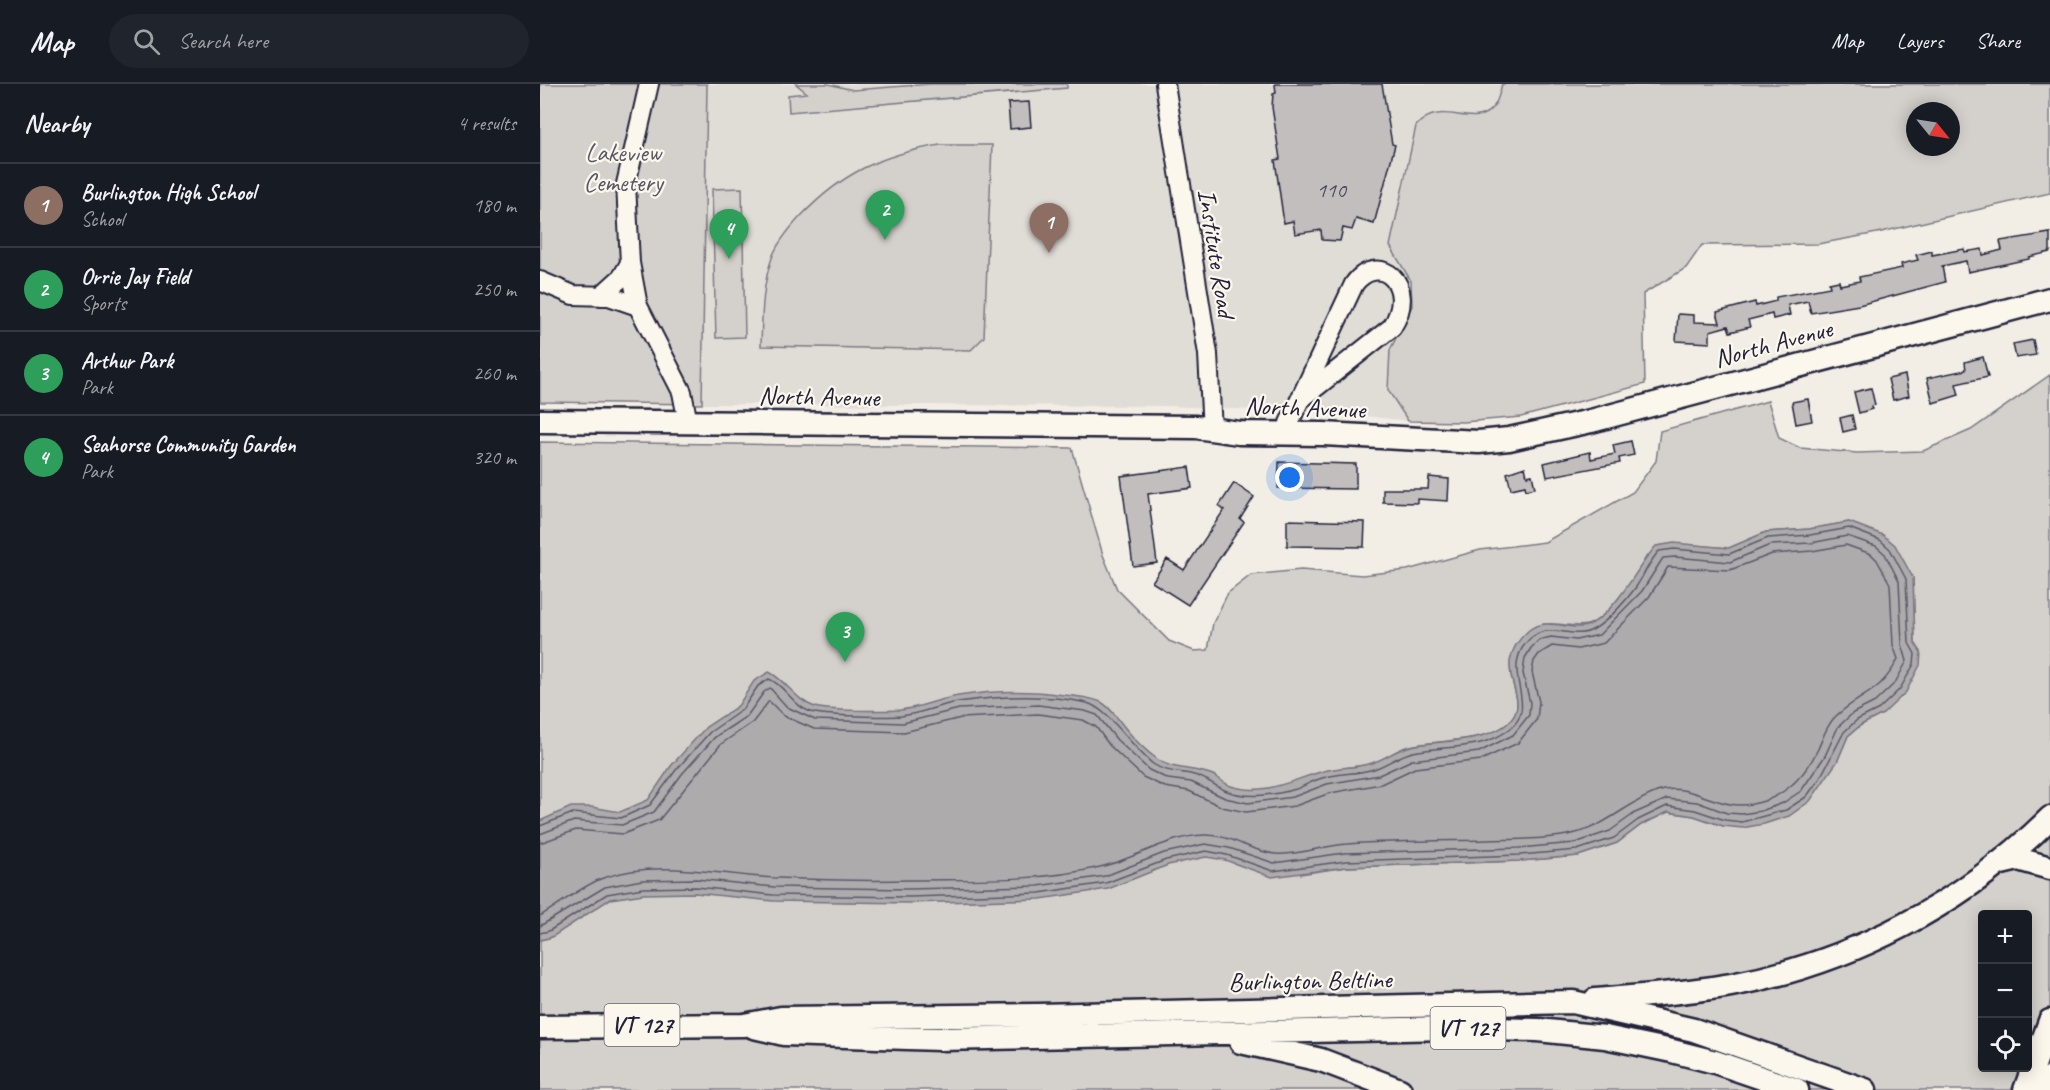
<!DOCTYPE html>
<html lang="en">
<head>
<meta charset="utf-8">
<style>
	body { margin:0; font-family:Caveat,sans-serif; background:#20242c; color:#f1f3f6 }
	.controls { position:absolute; right:18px; bottom:18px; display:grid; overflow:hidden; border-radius:6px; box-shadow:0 3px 15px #0003 }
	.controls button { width:54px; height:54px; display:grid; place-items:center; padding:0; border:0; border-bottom:2px solid #363941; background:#171b24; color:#f1f3f6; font:30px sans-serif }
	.compass { position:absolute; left:1366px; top:18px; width:54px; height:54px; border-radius:50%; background:#171b24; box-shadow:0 3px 15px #0003; rotate:120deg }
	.you { position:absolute; left:750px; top:394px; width:21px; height:21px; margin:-15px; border:4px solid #fff; border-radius:50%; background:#1a73e8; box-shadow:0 0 0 9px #1a73e833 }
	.badge { display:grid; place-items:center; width:39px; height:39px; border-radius:50%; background:#db2777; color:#fff; font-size:20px; font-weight:700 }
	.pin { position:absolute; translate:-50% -50px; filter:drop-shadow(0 2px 3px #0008) }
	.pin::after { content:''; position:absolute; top:32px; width:21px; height:18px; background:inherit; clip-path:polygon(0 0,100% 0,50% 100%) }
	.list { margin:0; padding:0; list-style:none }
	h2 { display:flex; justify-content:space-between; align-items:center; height:78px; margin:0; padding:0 24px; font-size:26px }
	h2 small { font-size:20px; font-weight:400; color:#9ea1a6 }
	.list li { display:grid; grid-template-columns:39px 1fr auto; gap:18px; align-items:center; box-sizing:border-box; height:84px; padding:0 24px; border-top:2px solid #363941 }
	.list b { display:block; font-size:22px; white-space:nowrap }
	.list p { margin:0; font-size:20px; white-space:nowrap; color:#9ea1a6 }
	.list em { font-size:20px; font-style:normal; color:#9ea1a6 }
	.icon { flex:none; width:33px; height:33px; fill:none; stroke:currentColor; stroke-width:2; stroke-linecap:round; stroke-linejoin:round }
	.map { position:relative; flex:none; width:1510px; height:1006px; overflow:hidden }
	header { display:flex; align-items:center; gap:36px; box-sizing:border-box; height:84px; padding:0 30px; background:#171b24; border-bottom:2px solid #363941 }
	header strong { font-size:28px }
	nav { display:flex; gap:33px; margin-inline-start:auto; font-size:21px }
	.search { width:420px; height:54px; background:#20242c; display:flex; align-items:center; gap:15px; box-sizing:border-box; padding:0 21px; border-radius:33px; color:#9ea1a6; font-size:22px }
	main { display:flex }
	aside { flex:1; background:#171b24 }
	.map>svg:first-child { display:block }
</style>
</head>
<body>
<header>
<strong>Map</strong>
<div class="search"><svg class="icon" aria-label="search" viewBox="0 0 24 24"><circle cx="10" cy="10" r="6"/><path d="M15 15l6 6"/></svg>Search here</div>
<nav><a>Map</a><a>Layers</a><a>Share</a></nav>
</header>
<main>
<aside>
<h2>Nearby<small>4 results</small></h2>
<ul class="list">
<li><span class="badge" style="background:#8d6e63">1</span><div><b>Burlington High School</b><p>School</p></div><em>180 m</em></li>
<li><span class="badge" style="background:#2e9e5b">2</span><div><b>Orrie Jay Field</b><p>Sports</p></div><em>250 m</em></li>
<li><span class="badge" style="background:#2e9e5b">3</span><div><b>Arthur Park</b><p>Park</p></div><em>260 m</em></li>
<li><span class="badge" style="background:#2e9e5b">4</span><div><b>Seahorse Community Garden</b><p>Park</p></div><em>320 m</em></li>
</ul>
</aside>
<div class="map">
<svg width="1510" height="1006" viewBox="0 0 1510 1006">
	<rect width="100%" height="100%" fill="#f2eee5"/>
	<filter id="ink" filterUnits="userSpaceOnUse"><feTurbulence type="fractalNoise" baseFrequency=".0167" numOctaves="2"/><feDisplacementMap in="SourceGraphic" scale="12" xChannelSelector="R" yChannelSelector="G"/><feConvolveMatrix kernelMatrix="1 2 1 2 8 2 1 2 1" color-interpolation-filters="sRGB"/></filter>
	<g filter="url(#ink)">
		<path fill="#e0dcd6" d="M167,0h795l-8,22 -11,9 -16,2 -30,-5 -47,134 21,35 1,25 -22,44 -2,40 20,31 -59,-7 -180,-8 -467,-2z"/>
		<path fill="#d4d1cc" stroke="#7b7a84" stroke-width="1.5" fill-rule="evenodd" d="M0,0h167l-5,320 -162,-2z
			M256,0h32l25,6 78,-6h136v4l-278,24 -1,-17 19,-2z
			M962,0h548v109l-173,40 -59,11 -116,1 -16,23 -43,26 2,90 -124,33 -58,5 -55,-1 -20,-31 2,-40 22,-44 -1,-25 -21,-35 26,-120c26,-30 57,7 78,-20 4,-5 6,-15 8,-22zM1375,27h36v36h-36z
			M400,61h52l-8,192 -13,13 -210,-4c1,-31 1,-62 12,-91 6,-14 17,-27 27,-38 42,-44 80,-62 140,-72z
			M202,104l3,149 -29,1 -4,-149z
			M1510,291v715h-1510v-150l12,-3 -12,-15v-480l532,6 31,107 14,34 52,52 25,10 14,-1 5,-27 15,-30 23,-18 50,-5 61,5 45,-5 73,-20 65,-8 88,-50 23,-31 4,-30 108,-30 11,37 21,10 57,5 66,-2 48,-21zM1309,438l64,56 2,65 6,9 -38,62 -22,11 -13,11 -11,26 -114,64 -29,-10 -26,-4 -27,13 -24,18 -39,13 -58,5 -174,6 -45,7 -22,-88c16,-2 28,-9 43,-14 18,-6 37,-3 54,-10 11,-5 22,-13 33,-16 27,-7 91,-2 106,-32 11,-23 -26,-49 15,-84 15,-13 39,-1 57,-5 19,-4 50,-51 59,-68l44,-12 39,3 37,-16 43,-3zM1442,830h46v154h-46z"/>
		<path fill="#aeabad" stroke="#76747f" stroke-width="1.5" d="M1309,438l34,13 12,10 18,33 2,65 6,9 -1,13 -14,27 -23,22 -22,11 -13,11 -11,26 -27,39 -21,15 -25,8 -22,4 -19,-2 -29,-10 -26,-4 -27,13 -24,18 -39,13 -58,5 -174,6 -74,10 -47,-17 -19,-3 -38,8 -60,24 -68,10 -131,4 -136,-2 -78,-8 -51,1 -34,5 -58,38 -12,3v-119l31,-14h21l28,5 28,-12 23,-34 35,-39 32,-21 16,-25 15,-9c18,9 26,28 46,35 14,4 69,4 85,3 20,-2 38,-11 58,-14 34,-5 72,-6 106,-1 13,1 25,2 37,7 11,6 17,18 25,27 8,10 20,22 31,30 16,12 38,8 56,16 6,3 11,9 18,11 34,11 62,-7 93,-15 16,-4 32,-3 48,-8 13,-4 25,-14 39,-17 27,-6 90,-3 104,-32 11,-23 -26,-49 14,-84 19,-15 44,4 62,-6 28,-16 45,-56 65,-78l18,-3 55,5 37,-16 43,-3z"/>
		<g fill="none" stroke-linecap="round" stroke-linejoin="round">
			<path stroke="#5a5969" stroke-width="1.5" d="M0,742l33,-13 48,5 29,-13 26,-35 34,-38 32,-22 16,-24 11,-7c18,7 23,29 46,34 16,3 69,4 86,3 20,-2 38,-11 57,-14 41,-6 89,-8 129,1 22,6 45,45 66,61 13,9 27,7 41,11 13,3 22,12 33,16 20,8 49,4 69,-2 10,-4 20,-10 30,-12 16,-4 32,-3 48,-8 13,-4 25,-14 39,-17 32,-7 71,-1 98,-24 27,-23 -9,-55 14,-84 23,-28 46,-1 69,-15 15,-9 32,-28 42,-42 8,-12 13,-25 23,-36l15,-2 55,5 39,-16 42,-3 39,-7 31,12 10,9 16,30 3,64 6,11 -1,10 -14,25 -21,20 -22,11 -13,12 -25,48 -13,17 -20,13 -44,12 -17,-2 -30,-10 -28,-4 -29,14 -24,18 -37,12 -57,5 -174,6 -73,10 -46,-16 -21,-4 -40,9 -60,23 -67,10 -130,4 -136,-2 -77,-8 -53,1 -36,6 -58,37 -9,2
				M0,750l34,-13 48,4 32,-13 28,-38 33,-37 32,-21 17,-24 6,-4 17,19 28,13 88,3 56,-14 79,-4 47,6 12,4 20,25 32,30 19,9 23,3 34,16 23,5 45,-6 34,-13 52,-9 33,-15 67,-8 34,-17 16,-20 1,-12 -7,-30 2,-15 6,-10 8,-8 12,-3 25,3 23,-5 43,-44 21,-33 12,-1 55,5 40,-17 41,-2 36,-7 29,10 9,8 14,27 3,63 5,17 -12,22 -20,19 -22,11 -15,14 -13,29 -24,35 -18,12 -22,8 -19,3 -15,-1 -30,-11 -30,-3 -32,14 -25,18 -35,12 -56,5 -175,5 -70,10 -45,-15 -24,-4 -41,9 -59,23 -67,10 -130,3 -134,-2 -78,-8 -54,1 -37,7 -65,39
				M0,759l36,-13 47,4 36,-14 62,-76 32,-22 16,-21 15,15 30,13 90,3 57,-14 77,-4 45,6 13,7 14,19 33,31 22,10 24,4 33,16 24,5 49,-6 35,-13 51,-9 34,-16 66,-8 37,-17 19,-24 2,-17 -7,-30 2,-11 5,-7 13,-8 26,3 26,-6 45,-46 19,-30 62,3 42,-16 40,-3 34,-6 25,9 6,6 13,24 3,61 5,14c-18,36 -38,34 -63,58 -9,9 -12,21 -17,32 -15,32 -42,56 -79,56 -26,0 -51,-22 -79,-14 -31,10 -52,34 -84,42 -28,7 -60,6 -88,7 -47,1 -93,1 -140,4 -24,1 -48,12 -72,10 -25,-2 -46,-20 -71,-19 -38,1 -69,24 -105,32 -61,15 -128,12 -190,13 -44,1 -89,0 -132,-2 -57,-2 -119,-20 -175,0 -23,9 -42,26 -63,38"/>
		</g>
		<path fill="#c2bebe" stroke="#22223b" stroke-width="1.5" d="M735,0h107l10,60 3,1 -21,79 -18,-5 -4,11 -9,-2 -3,13 -18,-1 -1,-10 -26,4 -2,-13 -9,2 -9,-63 5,-1 -8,-52 1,-13 3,-1z
			M489,18l2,25 -21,2 -2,-26z
			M1510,149v19l-21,5v2l-61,13 -2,-11 -24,5 3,16 -86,23 -48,8 -3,-12 -20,4 2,10 -17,4 -1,-5 -24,6 2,7 -20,5 -2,-6 -18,5v12l-34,-2 2,-27 16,1v7l26,1 -3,-11 38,-10 1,4 20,-5v-4l54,-10 -1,-4 10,-2 1,4 20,-4 -1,-4 43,-9 -1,-4 17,-4 -2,-5 16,-4v4l32,-6 1,3 17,-3 1,6 19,-5 -2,-9z
			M1493,256l3,15 -20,3 -3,-14z
			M1443,273l5,20 -32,7 3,11 -26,8 -6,-25 39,-8 -1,-8z
			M1365,291l4,21 -16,4 -5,-21z
			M1331,304l4,17 -4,1 1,3 -13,4 -5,-21z
			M1268,315l4,22 -16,3 -4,-22z
			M1312,331l3,14 -12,3 -3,-14z
			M1091,357l3,14 -15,3 1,5 -73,14 -3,-14 46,-11 1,7 24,-5 -2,-9z
			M739,378l77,2v25l-78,-1z
			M649,383l3,21 -44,6 9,69 -24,3 -12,-90z
			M985,383l2,9 5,-1 3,13 -9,2 -1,-4 -14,3 -4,-16z
			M889,393l20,2 -1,22 -31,-2v4l-34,-1v-13h45z
			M694,399l20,14 -14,22 4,3 -56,83 -36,-23 15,-23 17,11 40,-60 -5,-4z
			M747,436l78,2 -1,25 -77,-1z"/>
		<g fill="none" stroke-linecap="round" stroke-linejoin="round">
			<g stroke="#22223b" stroke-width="22">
				<path id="minor" d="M625,0l43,270 4,77
					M90,179l8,43 44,86 6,31
					M0,197l33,14 36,1 29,10
					M61,212l21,-19 8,-14 -4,-79 23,-100
					M749,339l65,-139c24,-33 65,0 38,43l-91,72"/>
			</g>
			<g stroke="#22223b" stroke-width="27">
				<path id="major" d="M0,337l656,6 43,6 84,1 156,8 30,-3 82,-18 459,-122
					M1457,780l21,-5 32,9
					M1055,916c45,-4 91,-7 136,-15 120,-22 232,-81 319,-167
					M0,943l204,-2 37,-7 257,-3 535,-13 121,28 171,60
					M214,943l30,7 156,5 508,-11 90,2 67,7 67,14 43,11 82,28
					M701,958l80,18 79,30
					M1485,1006l25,-69
					M1505,1006l5,-12"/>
			</g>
			<use href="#minor" stroke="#fbf7ec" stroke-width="18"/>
			<use href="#major" stroke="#fbf7ec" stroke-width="22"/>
		</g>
	</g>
	<g text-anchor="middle" stroke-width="4.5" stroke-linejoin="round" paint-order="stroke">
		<g font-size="22" fill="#4a495c">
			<text x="791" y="113">110</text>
		</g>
		<g fill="#fbf7ec" stroke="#636270" stroke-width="1.5">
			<rect x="64.5" y="920" width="75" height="42" rx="4.5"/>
			<rect x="890.5" y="923" width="75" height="42" rx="4.5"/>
		</g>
		<g font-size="24" font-weight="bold" fill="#22223b">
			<text x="102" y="949">VT 127</text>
			<text x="928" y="952">VT 127</text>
		</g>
		<g font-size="26" fill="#575766" stroke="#fbf7ec">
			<text x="83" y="77">Lakeview<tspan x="83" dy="30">Cemetery</tspan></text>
		</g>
		<g font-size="26" fill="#22223b" stroke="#fbf7ec">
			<text transform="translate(677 169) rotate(81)" y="9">Institute Road</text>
			<text transform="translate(1233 259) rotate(-15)" y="9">North Avenue</text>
			<text transform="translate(279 312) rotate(1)" y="9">North Avenue</text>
			<text transform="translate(765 323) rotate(2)" y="9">North Avenue</text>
			<text transform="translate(770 896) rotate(-1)" y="9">Burlington Beltline</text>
		</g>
	</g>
</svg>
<div class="controls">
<button>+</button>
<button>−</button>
<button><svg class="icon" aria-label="locate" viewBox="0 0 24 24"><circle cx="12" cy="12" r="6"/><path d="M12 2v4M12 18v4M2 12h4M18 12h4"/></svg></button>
</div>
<svg class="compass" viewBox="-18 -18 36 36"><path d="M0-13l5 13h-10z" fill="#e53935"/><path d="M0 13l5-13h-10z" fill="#9ea1a6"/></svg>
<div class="you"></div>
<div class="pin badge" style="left:509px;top:169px;background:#8d6e63">1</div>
<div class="pin badge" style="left:345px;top:156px;background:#2e9e5b">2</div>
<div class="pin badge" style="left:305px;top:578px;background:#2e9e5b">3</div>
<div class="pin badge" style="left:189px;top:175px;background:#2e9e5b">4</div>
</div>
</main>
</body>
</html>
